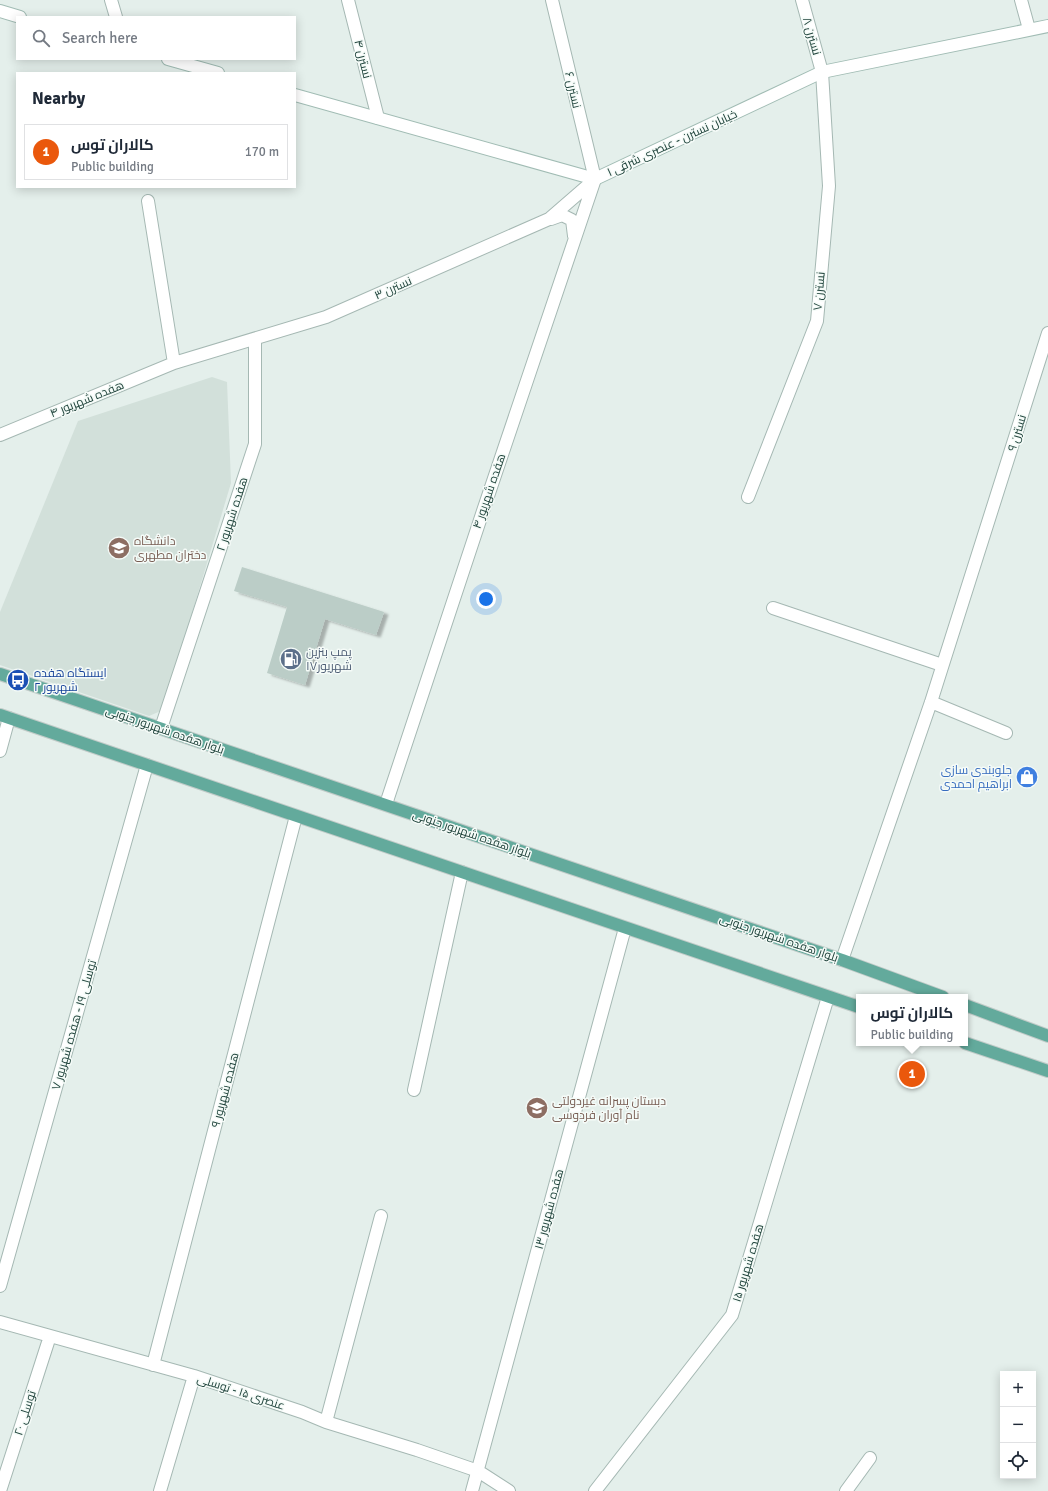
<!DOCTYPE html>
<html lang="en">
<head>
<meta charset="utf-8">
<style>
	body { margin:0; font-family:Signika,Cairo,sans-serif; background:#f2f2f3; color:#1f2937 }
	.controls { position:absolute; right:12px; bottom:12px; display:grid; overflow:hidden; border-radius:0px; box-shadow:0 2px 10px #0003 }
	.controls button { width:36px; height:36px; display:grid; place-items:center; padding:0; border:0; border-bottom:1px solid #e0e1e3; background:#fff; color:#1f2937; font:20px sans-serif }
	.you { position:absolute; left:486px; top:599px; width:14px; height:14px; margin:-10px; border:3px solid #fff; border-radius:50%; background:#1a73e8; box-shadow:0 0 0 6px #1a73e833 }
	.badge { display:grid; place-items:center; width:26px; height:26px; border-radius:50%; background:#ea580c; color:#fff; font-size:13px; font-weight:700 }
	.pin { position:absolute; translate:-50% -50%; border:2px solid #fff; box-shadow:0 1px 4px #0006 }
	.popup { position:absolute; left:856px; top:994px; width:112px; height:52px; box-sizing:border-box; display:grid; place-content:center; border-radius:0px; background:#fff; filter:drop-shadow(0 1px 3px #0005); font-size:13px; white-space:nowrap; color:#747a83 }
	.popup b { font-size:15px; color:#1f2937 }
	.popup::after { content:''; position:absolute; left:50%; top:100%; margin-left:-8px; border:8px solid transparent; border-top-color:#fff }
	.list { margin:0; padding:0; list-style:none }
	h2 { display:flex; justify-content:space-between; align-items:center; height:52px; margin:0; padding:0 16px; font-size:17px }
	h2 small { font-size:13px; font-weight:400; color:#747a83 }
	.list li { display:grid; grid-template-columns:26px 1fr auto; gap:12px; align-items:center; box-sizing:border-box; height:56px; margin:0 8px 8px; padding:0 8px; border:1px solid #e0e1e3; border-radius:0px }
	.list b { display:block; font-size:15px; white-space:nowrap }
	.list p { margin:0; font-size:13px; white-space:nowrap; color:#747a83 }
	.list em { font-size:13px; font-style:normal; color:#747a83 }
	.icon { flex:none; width:22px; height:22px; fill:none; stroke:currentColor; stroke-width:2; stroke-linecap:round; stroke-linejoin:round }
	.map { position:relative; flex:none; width:1048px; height:1491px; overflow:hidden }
	.search { position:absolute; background:#fff; box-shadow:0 2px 10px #0003; left:16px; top:16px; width:280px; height:44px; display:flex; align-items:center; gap:10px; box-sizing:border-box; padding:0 14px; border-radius:0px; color:#747a83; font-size:15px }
	.panel { position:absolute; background:#fff; box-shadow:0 2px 10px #0003; left:16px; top:72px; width:280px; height:116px; border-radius:0px }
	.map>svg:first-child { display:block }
</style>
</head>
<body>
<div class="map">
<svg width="1048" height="1491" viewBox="0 0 1048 1491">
	<defs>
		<filter id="shadow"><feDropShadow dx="4.5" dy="2.5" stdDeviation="1" flood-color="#0004"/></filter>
	</defs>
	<rect width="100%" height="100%" fill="#e4efeb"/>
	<path fill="#d2e0da" d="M212,377l15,5 4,101 -68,227 -14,6 -149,-51v-53l78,-191z"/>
	<path fill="#bbcdc7" filter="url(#shadow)" d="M242,567l142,45 -8,23 -51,-16 -20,66 -38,-12 20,-66 -53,-16z"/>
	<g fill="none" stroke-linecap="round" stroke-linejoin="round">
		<g stroke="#a5b8b3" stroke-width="14">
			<path id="street" d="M111,0l5,17
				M348,0l30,118
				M552,0l43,179
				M1021,0l8,29
				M148,201l26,162
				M551,219l11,-4 10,5 2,16
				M0,435l174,-72 152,-46 223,-98 45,-39
				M748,497l69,-176 12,-135 -7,-114 -20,-72
				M773,608l169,57
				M931,702l75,31
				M161,728l94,-284v-105
				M0,751l9,-33
				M386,804l97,-293 112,-332
				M842,960l89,-258 117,-369
				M414,1090l48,-218
				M0,1286l147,-521
				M0,1322l194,54 108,36 24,10 91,28 61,21 31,20
				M153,1365l143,-549
				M326,1422l55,-206
				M0,1491l50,-155
				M160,1491l34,-115
				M472,1491l153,-563
				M595,1491l137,-176 96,-318
				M846,1491l24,-33"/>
		</g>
		<g stroke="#a1bcb4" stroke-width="14">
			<path id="secondary" d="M0,11l20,6
				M168,59l50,14
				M295,95l300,84 227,-107 226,-46"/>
		</g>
		<g stroke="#c1cbc8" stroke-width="14">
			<path id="primary" d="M0,674l842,286 101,37
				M0,715l859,292
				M965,1005l83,31
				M965,1043l83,28"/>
		</g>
		<use href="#street" stroke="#fff" stroke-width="12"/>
		<use href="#secondary" stroke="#fff" stroke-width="12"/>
		<use href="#primary" stroke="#63aa9c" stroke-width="12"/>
	</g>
	<defs>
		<g id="university-disc" transform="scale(1.15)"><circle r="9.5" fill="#8d6e63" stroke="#f5fbf8"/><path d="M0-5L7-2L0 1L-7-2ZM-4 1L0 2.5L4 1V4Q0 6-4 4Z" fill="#fff"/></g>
		<g id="fuel-disc" transform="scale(1.15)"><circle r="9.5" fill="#5c6f8a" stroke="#f5fbf8"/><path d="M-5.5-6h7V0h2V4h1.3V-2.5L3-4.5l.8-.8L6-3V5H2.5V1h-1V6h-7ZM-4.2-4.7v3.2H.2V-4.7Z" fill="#fff"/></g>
		<g id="bus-disc" transform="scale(1.15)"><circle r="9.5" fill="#1a4fb4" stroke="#f5fbf8"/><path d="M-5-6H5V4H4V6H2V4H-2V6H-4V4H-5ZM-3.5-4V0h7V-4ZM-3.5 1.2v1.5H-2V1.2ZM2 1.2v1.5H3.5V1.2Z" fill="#fff"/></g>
		<g id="shop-disc" transform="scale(1.15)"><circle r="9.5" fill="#3f7fe0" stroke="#f5fbf8"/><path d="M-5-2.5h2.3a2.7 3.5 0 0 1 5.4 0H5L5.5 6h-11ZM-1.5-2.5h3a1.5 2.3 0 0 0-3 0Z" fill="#fff"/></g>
		<g id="school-disc" transform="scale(1.15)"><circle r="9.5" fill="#8d6e63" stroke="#f5fbf8"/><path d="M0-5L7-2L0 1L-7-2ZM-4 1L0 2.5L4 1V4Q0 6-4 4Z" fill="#fff"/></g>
	</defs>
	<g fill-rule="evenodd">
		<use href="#university-disc" x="119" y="548"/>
		<use href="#fuel-disc" x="291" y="659"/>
		<use href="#bus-disc" x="18" y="680"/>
		<use href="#shop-disc" x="1027" y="777"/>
		<use href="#school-disc" x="537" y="1108"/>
	</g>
	<g text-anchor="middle" stroke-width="3" stroke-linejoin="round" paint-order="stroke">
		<g font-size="12" fill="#20443c" stroke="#f5fbf8">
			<text transform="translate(812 36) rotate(74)" y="4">نسترن ۸</text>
			<text transform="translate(363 59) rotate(76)" y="4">نسترن ۴</text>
			<text transform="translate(573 90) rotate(77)" y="4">نسترن ۶</text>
			<text transform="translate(672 143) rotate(-25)" y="4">خیابان نسترن - عنصری شرقی ۱</text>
			<text transform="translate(393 288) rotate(-24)" y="4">نسترن ۳</text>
			<text transform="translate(819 291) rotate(-85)" y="4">نسترن ۷</text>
			<text transform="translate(87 399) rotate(-22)" y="4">هفده شهریور ۴</text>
			<text transform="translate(1017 433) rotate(-73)" y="4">نسترن ۹</text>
			<text transform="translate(489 491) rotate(-71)" y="4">هفده شهریور ۴</text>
			<text transform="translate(232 514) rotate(-72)" y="4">هفده شهریور ۲</text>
			<text transform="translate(165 730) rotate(19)" y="4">بلوار هفده شهریور جنوبی</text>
			<text transform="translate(472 834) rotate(19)" y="4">بلوار هفده شهریور جنوبی</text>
			<text transform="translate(779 938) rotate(19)" y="4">بلوار هفده شهریور جنوبی</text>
			<text transform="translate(74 1025) rotate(-74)" y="4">توسلی ۱۹ - هفده شهریور ۷</text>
			<text transform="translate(225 1090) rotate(-75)" y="4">هفده شهریور ۹</text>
			<text transform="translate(549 1209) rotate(-75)" y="4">هفده شهریور ۱۳</text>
			<text transform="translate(748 1263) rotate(-73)" y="4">هفده شهریور ۱۵</text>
			<text transform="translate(241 1392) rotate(18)" y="4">عنصری ۱۵ - توسلی</text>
			<text transform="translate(25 1413) rotate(-72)" y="4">توسلی ۲۰</text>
		</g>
		<g font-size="12" fill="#785e54" stroke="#f5fbf8" text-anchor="start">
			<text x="134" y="545">دانشگاه<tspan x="134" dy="14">دختران مطهری</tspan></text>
			<text x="552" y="1105">دبستان پسرانه غیردولتی<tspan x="552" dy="14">نام آوران فردوسی</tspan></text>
		</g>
		<g font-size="12" fill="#4e5e75" stroke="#f5fbf8" text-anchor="start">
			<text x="306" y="656">پمپ بنزین<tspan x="306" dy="14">۱۷شهریور</tspan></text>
		</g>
		<g font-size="12" fill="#164399" stroke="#f5fbf8" text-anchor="start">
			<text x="34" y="677">ایستگاه هفده<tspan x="34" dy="14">شهریور ۲</tspan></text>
		</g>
		<g font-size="12" fill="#366cbe" stroke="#f5fbf8" text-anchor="end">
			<text x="1012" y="774">جلوبندی سازی<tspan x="1012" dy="14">ابراهیم احمدی</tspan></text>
		</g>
	</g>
</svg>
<div class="controls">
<button>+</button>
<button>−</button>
<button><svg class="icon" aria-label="locate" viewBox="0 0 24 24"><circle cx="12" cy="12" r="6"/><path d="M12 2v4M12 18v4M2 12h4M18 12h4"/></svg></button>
</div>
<div class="you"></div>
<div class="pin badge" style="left:912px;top:1074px">1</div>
<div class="popup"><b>كالاران توس</b>Public building</div>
<div class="search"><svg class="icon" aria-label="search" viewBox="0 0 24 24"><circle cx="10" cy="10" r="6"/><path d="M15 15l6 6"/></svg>Search here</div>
<section class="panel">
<h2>Nearby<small></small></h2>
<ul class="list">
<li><span class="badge">1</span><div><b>كالاران توس</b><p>Public building</p></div><em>170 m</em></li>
</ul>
</section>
</div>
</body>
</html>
